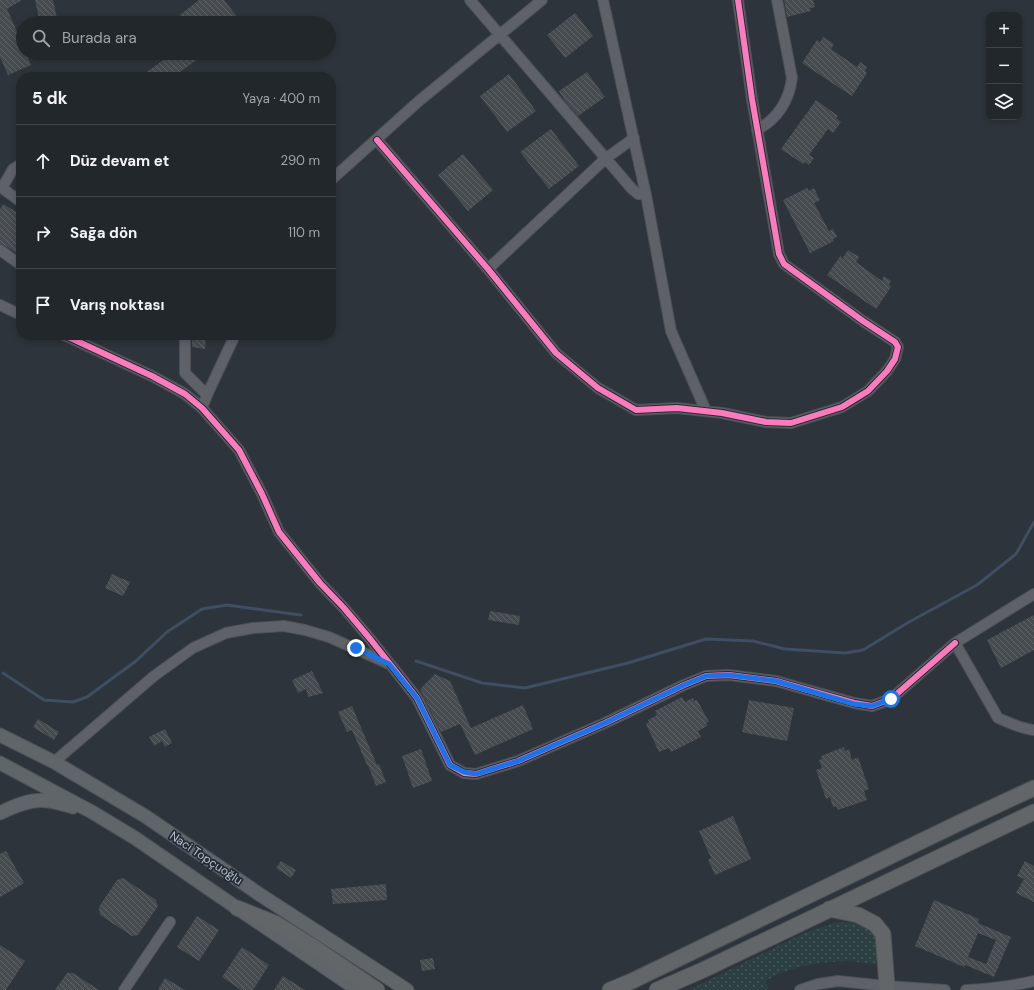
<!DOCTYPE html>
<html lang="tr">
<head>
<meta charset="utf-8">
<style>
	body { margin:0; font-family:"DM Sans",sans-serif; background:#2a2f34; color:#f1f3f6 }
	.controls { position:absolute; right:12px; top:12px; display:grid; overflow:hidden; border-radius:8px; box-shadow:0 2px 6px #0003 }
	.controls button { width:36px; height:36px; display:grid; place-items:center; padding:0; border:0; border-bottom:1px solid #3f4448; background:#22272c; color:#f1f3f6; font:20px sans-serif }
	.stop { position:absolute; width:12px; height:12px; margin:-9px; border:3px solid #1a73e8; border-radius:50%; background:#fff }
	.stop.end { background:#1a73e8; border-color:#fff; box-shadow:0 1px 4px #0008 }
	.list { margin:0; padding:0; list-style:none }
	h2 { display:flex; justify-content:space-between; align-items:center; height:52px; margin:0; padding:0 16px; font-size:17px }
	h2 small { font-size:13px; font-weight:400; color:#a2a5a9 }
	.list li { display:grid; grid-template-columns:26px 1fr auto; gap:12px; align-items:center; box-sizing:border-box; height:72px; padding:0 16px; border-top:1px solid #3f4448 }
	.list b { display:block; font-size:15px; white-space:nowrap }
	.list em { font-size:13px; font-style:normal; color:#a2a5a9 }
	.icon { flex:none; width:22px; height:22px; fill:none; stroke:currentColor; stroke-width:2; stroke-linecap:round; stroke-linejoin:round }
	.map { position:relative; flex:none; width:1034px; height:990px; overflow:hidden }
	.search { position:absolute; background:#22272c; box-shadow:0 2px 6px #0003; left:16px; top:16px; width:320px; height:44px; display:flex; align-items:center; gap:10px; box-sizing:border-box; padding:0 14px; border-radius:22px; color:#a2a5a9; font-size:15px }
	.panel { position:absolute; background:#22272c; box-shadow:0 2px 6px #0003; left:16px; top:72px; width:320px; height:268px; border-radius:16px }
	.map>svg:first-child { display:block }
</style>
</head>
<body>
<div class="map">
<svg width="1034" height="990" viewBox="0 0 1034 990">
	<defs>
		<pattern id="grass-dots" width="8" height="8" patternUnits="userSpaceOnUse"><rect width="8" height="8" fill="#2c3f41"/><path d="M2 2h.1M6 6h.1" fill="none" stroke="#48595b" stroke-width="1.8" stroke-linecap="round"/></pattern>
		<pattern id="building-back-hatch" width="6" height="6" patternUnits="userSpaceOnUse"><rect width="6" height="6" fill="#464b50"/><path d="M-1 5l2 2M0 0l6 6M5-1l2 2" fill="none" stroke="#5f6368"/></pattern>
	</defs>
	<rect width="100%" height="100%" fill="#2e343b"/>
	<path fill="url(#grass-dots)" d="M837,922l17,1 14,4 9,10v22l-1,5 -29,-3 -28,2 -20,4 -21,7 -13,7 4,7 -3,2h-77l115,-57z"/>
	<g fill="none" stroke-linecap="round" stroke-linejoin="round">
		<path stroke="#3e4e63" stroke-width="3" d="M416,661l66,22 43,5 103,-25 78,-24 47,2 32,8 60,4 18,-3 46,-28 68,-37 39,-31 18,-32
			M3,673l41,27 29,2 14,-5 49,-36 31,-29 35,-23 25,-4 74,10"/>
	</g>
	<path fill="url(#building-back-hatch)" fill-rule="evenodd" d="M0,0h22l-15,9 16,36v8h3l5,12 -23,10 -8,-18z
		M35,0h18l5,23h-18z
		M199,0h25l18,23h-55l-7,-8z
		M784,0h29l2,7 -5,1 1,3 -24,6z
		M575,13l18,23 -28,22 -18,-23z
		M823,37l11,7 -3,5 26,18 3,-5 7,5 -2,4 2,2 -15,23 -50,-33 15,-23 3,2z
		M173,53h33l-33,24h-33z
		M587,72l18,25 -27,19 -13,-15 -6,-10z
		M509,74l27,37 -29,21 -27,-36z
		M816,100l22,16 -2,2 5,4 -8,11 -5,-4 -19,26 5,3 -5,7 -4,-3 -2,2 -22,-15z
		M551,129l28,37 -30,23 -29,-37z
		M463,154l30,36 -25,21 -30,-36z
		M807,188l2,3 5,-3 6,12 -6,3 15,28 4,-2 4,8 -4,2 1,2 -24,12 -27,-53z
		M3,204l18,11v41l-17,-11 -4,-1v-35z
		M848,250l11,7 -3,5 26,19 2,-5 7,5 -2,4 2,2 -15,22 -49,-34 14,-20 1,4z
		M192,335h14l-1,14 -13,-2z
		M112,574l18,8 -7,14 -18,-8z
		M490,611l30,5 -1,9 -31,-5z
		M1034,615v35l-33,18 -14,-28z
		M312,671l11,22 -15,4 -2,-8 -8,4 -6,-13z
		M435,674l15,7 21,47 52,-23 10,24 -58,26 -15,-31 -19,8 -19,-39 -2,-4z
		M682,697l3,5 8,-4 1,3 3,-1 12,22 -3,1 1,3 -9,5 3,6 -30,15 -2,-4 -10,4 -13,-28 3,-2 -1,-2 9,-5 -2,-4z
		M749,700l45,8 -7,33 -45,-9z
		M352,706l16,38 9,21 2,-1 7,18 -10,4 -8,-21h-1l-15,-35 -5,2 -9,-20z
		M38,719l21,13 -5,8 -21,-13z
		M165,729l7,14 -7,4 -3,-6 -8,5 -5,-9z
		M844,747l1,4 4,-2 3,11 6,-3 11,32 -5,2 3,9 -29,10 -2,-4 -3,1 -3,-10 -4,2 -10,-29 6,-2 -3,-8 3,-1 -1,-3z
		M421,749l11,32 -19,7 -11,-32z
		M733,816l18,43 -36,16 -7,-15 3,-2 -12,-27z
		M6,851l18,32 -24,14v-43z
		M281,861l15,9 -5,8 -15,-10z
		M1025,861l9,5v36l-18,-9 8,-14 -7,-3z
		M123,878l33,22 2,6 -20,29 -6,1 -32,-21 -1,-8 18,-27z
		M386,884l1,16 -54,4 -2,-15z
		M934,900l45,19 -1,4 33,14 -17,40 -29,-12 -1,2 -49,-21zM978,933l18,7 -10,24 -18,-7z
		M197,916l22,14 -20,31 -22,-14z
		M0,945l25,16 -19,29h-6z
		M242,947l27,18 -16,25h-12l-19,-13z
		M433,958l2,11 -13,2 -2,-11z
		M67,973h6l26,17h-44z
		M283,976l22,14h-31z
		M165,978l20,12h-27z"/>
	<g fill="none" stroke-linecap="round" stroke-linejoin="round">
		<g stroke="#4c5055" stroke-width="12">
			<path id="minor" d="M470,0l162,189 6,5 8,1
				M603,0l43,195 25,136 35,80
				M757,130c20,-11 32,-29 35,-52l-15,-78
				M377,140l111,129 68,84 42,35 38,22 41,-2 45,5 44,9 25,1 51,-16 26,-16 19,-20 8,-12 3,-12 -3,-5 -32,-21 -79,-57 -5,-10 -27,-155 -14,-99
				M21,164l-8,5 -11,19 19,14
				M331,180l88,-79 123,-101
				M0,250l21,15
				M488,269l117,-110 29,-21
				M0,305l21,10
				M64,335l88,41 33,18 17,14 37,42 23,44 17,38 41,51 24,25 27,32 46,58 33,67 14,8 12,1 42,-13 87,-38 79,-38 22,-9 23,-1 47,6 78,22 18,3 19,-7 64,-56
				M185,335v38l22,22
				M202,408l5,-13 28,-60
				M1034,594l-79,49 43,75c12,5 23,11 36,12
				M54,762l100,-86 39,-28 33,-15 27,-5 31,-2 21,4 24,7 58,26
				M124,990l46,-68
				M800,990l18,-6 20,-3 49,5 58,4
				M966,990c23,-1 46,-4 68,-9"/>
		</g>
		<g stroke="#4c5057" stroke-width="15">
			<path id="major" d="M0,735l54,27 91,54 114,78 148,96
				M0,763l92,49 43,26 102,70 121,82
				M0,813c14,-7 32,-15 49,-12 8,1 16,4 24,6"/>
		</g>
		<g stroke="#4b5056" stroke-width="17">
			<path id="highway" d="M237,908l40,16 35,22 65,44
				M829,909l29,6 17,9 8,10 4,52
				M610,990l22,-9 329,-159 73,-34
				M657,990l46,-20 331,-158"/>
		</g>
		<use href="#minor" stroke="#5e6268" stroke-width="10"/>
		<use href="#major" stroke="#60656a" stroke-width="13"/>
		<use href="#highway" stroke="#636668" stroke-width="15"/>
		<g stroke="#212a35" stroke-width="8">
			<path id="cycleway" d="M377,140l111,129 68,84 42,35 38,22 41,-2 45,5 44,9 25,1 51,-16 26,-16 19,-20 8,-12 3,-12 -3,-5 -32,-21 -79,-57 -5,-10 -27,-155 -14,-99
				M64,335l88,41 33,18 17,14 37,42 23,44 17,38 41,51 24,25 27,32 46,58 33,67 14,8 12,1 42,-13 87,-38 79,-38 22,-9 23,-1 47,6 78,22 18,3 19,-7 64,-56"/>
		</g>
		<use href="#cycleway" stroke="#fd7abc" stroke-width="6"/>
	</g>
	<g fill="none" stroke-linecap="round" stroke-linejoin="round">
		<path stroke="#1a73e8" stroke-width="5" d="M356,648l33,16 28,34 33,67 14,7 12,2 42,-13 87,-38 79,-38 22,-9 23,-1 47,6 78,23 18,2 19,-7"/>
	</g>
	<g text-anchor="middle" stroke-width="3.5" stroke-linejoin="round" paint-order="stroke">
		<g font-size="12" fill="#b9c0ca" stroke="#212a35">
			<text transform="translate(206 858) rotate(34)" y="4">Naci Topçuoğlu</text>
		</g>
	</g>
</svg>
<div class="controls">
<button>+</button>
<button>−</button>
<button><svg class="icon" aria-label="layers" viewBox="0 0 24 24"><path d="M12 4l9 5-9 5-9-5zM3 14l9 5 9-5"/></svg></button>
</div>
<div class="stop" style="left:891px;top:699px"></div>
<div class="stop end" style="left:356px;top:648px"></div>
<div class="search"><svg class="icon" aria-label="search" viewBox="0 0 24 24"><circle cx="10" cy="10" r="6"/><path d="M15 15l6 6"/></svg>Burada ara</div>
<section class="panel">
<h2>5 dk<small>Yaya · 400 m</small></h2>
<ul class="list">
<li><svg class="icon" aria-label="ahead" viewBox="0 0 24 24"><path d="M12 20V5M6 11l6-6 6 6"/></svg><div><b>Düz devam et</b></div><em>290 m</em></li>
<li><svg class="icon" aria-label="right" viewBox="0 0 24 24"><path d="M7 20v-9h11M14 6l5 5-5 5"/></svg><div><b>Sağa dön</b></div><em>110 m</em></li>
<li><svg class="icon" aria-label="arrive" viewBox="0 0 24 24"><path d="M6 21V4h12l-3 4 3 4H6"/></svg><div><b>Varış noktası</b></div></li>
</ul>
</section>
</div>
</body>
</html>
